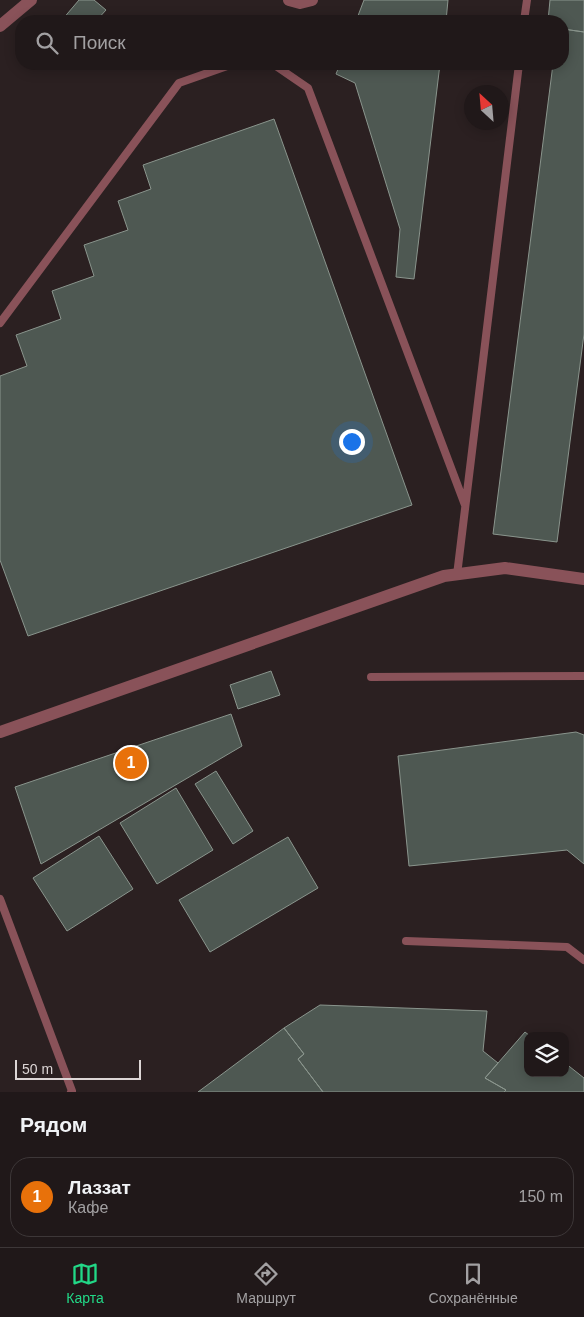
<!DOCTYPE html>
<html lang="ru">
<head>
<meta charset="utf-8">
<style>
	body { margin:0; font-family:Helvetica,sans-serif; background:#282122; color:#f1f3f6 }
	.controls { position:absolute; right:15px; bottom:15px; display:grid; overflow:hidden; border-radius:10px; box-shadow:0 2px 12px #0003 }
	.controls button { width:45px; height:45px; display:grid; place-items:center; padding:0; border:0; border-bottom:1px solid #3d3738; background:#201819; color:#f1f3f6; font:25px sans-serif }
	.compass { position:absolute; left:464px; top:85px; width:45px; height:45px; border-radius:50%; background:#201819; box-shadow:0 2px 12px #0003; rotate:334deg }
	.scale { position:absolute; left:15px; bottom:12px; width:126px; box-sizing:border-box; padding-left:5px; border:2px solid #ddd6d6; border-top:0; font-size:14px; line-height:18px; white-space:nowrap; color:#ddd6d6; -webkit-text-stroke:4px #2b2021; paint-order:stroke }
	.you { position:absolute; left:351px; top:441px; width:18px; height:18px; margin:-12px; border:4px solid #fff; border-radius:50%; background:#1a73e8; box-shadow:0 0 0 8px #1a73e833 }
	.badge { display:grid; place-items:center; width:32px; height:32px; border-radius:50%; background:#22d887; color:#fff; font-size:16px; font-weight:700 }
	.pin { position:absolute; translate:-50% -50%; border:2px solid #fff; box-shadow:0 1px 5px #0006 }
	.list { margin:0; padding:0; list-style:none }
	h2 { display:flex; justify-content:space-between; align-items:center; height:65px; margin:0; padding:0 20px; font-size:21px }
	h2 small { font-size:16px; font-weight:400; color:#a2a0a2 }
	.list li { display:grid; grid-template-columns:32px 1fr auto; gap:15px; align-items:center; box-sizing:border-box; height:80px; margin:0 10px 10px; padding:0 10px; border:1px solid #3d3738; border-radius:20px }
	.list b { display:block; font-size:19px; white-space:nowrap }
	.list p { margin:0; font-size:16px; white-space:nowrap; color:#a2a0a2 }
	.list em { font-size:16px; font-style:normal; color:#a2a0a2 }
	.icon { flex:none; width:28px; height:28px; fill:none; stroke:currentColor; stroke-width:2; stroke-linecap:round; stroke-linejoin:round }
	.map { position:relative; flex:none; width:584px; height:1092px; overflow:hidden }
	.search { position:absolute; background:#201819; box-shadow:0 2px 12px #0003; left:15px; right:15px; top:15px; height:55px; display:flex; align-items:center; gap:12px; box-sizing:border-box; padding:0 18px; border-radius:20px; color:#a2a0a2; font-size:19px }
	.sheet { height:155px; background:#201819 }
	nav { display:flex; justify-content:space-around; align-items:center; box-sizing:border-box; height:70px; border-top:1px solid #3d3738; background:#201819; font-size:14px; color:#a2a0a2 }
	nav a { display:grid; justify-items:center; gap:2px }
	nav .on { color:#22d887 }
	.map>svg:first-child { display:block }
</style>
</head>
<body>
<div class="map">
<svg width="584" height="1092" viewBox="0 0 584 1092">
	<rect width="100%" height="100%" fill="#2b2021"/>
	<path fill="#4e5852" stroke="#8a958d" d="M79,0h15l12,10 -10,11 -34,-1z
		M364,0h84l-2,21h-90z
		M550,0h34v32l-21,-3v-8h-15z
		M563,29l21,3v302l-27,208 -64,-8 60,-470h10z
		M340,64h100l-26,215 -18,-2 4,-48 -45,-146 -19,-9z
		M274,119l138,386 -384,131 -28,-76v-184l27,-10 -11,-31 45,-16 -9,-28 42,-15 -10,-31 44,-15 -10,-29 33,-12 -8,-24z
		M271,671l9,24 -42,14 -8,-24z
		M231,714l11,32 -201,118 -26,-77z
		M576,732l8,3v129l-17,-14 -158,16 -11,-110z
		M216,771l37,60 -20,13 -38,-60z
		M176,788l37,62 -56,34 -37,-61z
		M99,836l34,53 -66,42 -34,-53z
		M288,837l30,51 -108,64 -31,-52z
		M320,1005l167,6 -4,40 15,12 -13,15 21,12 -2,2h-181l-25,-33 6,-5 -20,-26z
		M284,1028l20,26 -6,5 25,33h-125z
		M525,1032l5,4h-2v37h37v-10l19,15v14h-80l2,-2 -21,-12z"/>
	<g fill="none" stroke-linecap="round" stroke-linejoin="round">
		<path stroke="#895259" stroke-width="8" d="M524,21l3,-21
			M273,64l35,24 157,417
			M0,323l179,-240 54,-19
			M457,575l62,-511
			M371,677l213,-1
			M0,899l72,192 -1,1
			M406,941l161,6 17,13"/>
		<path stroke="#895259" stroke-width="12" d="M289,0l11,3 12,-3
			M0,26l31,-26
			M0,732l444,-156 61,-8 79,11"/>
	</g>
</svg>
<div class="controls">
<button><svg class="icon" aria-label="layers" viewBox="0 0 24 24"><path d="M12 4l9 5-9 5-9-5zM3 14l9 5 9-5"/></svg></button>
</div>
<svg class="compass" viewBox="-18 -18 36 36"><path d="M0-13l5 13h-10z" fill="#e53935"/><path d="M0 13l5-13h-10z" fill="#a2a0a2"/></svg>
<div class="scale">50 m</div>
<div class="you"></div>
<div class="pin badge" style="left:131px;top:763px;background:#e8710a">1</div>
<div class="search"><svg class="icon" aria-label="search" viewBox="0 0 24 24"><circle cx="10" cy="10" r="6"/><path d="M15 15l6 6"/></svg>Поиск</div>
</div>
<section class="sheet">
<h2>Рядом<small></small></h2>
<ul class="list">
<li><span class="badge" style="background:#e8710a">1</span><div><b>Лаззат</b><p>Кафе</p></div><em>150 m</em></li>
</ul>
</section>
<nav>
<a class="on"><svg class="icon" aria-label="map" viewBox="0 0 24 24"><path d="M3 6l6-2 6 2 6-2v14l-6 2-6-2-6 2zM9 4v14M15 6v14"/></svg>Карта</a>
<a><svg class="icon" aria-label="directions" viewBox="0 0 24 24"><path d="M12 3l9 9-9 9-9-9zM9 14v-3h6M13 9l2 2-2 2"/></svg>Маршрут</a>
<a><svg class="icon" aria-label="saved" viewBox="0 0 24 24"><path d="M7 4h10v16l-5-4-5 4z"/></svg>Сохранённые</a>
</nav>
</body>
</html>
